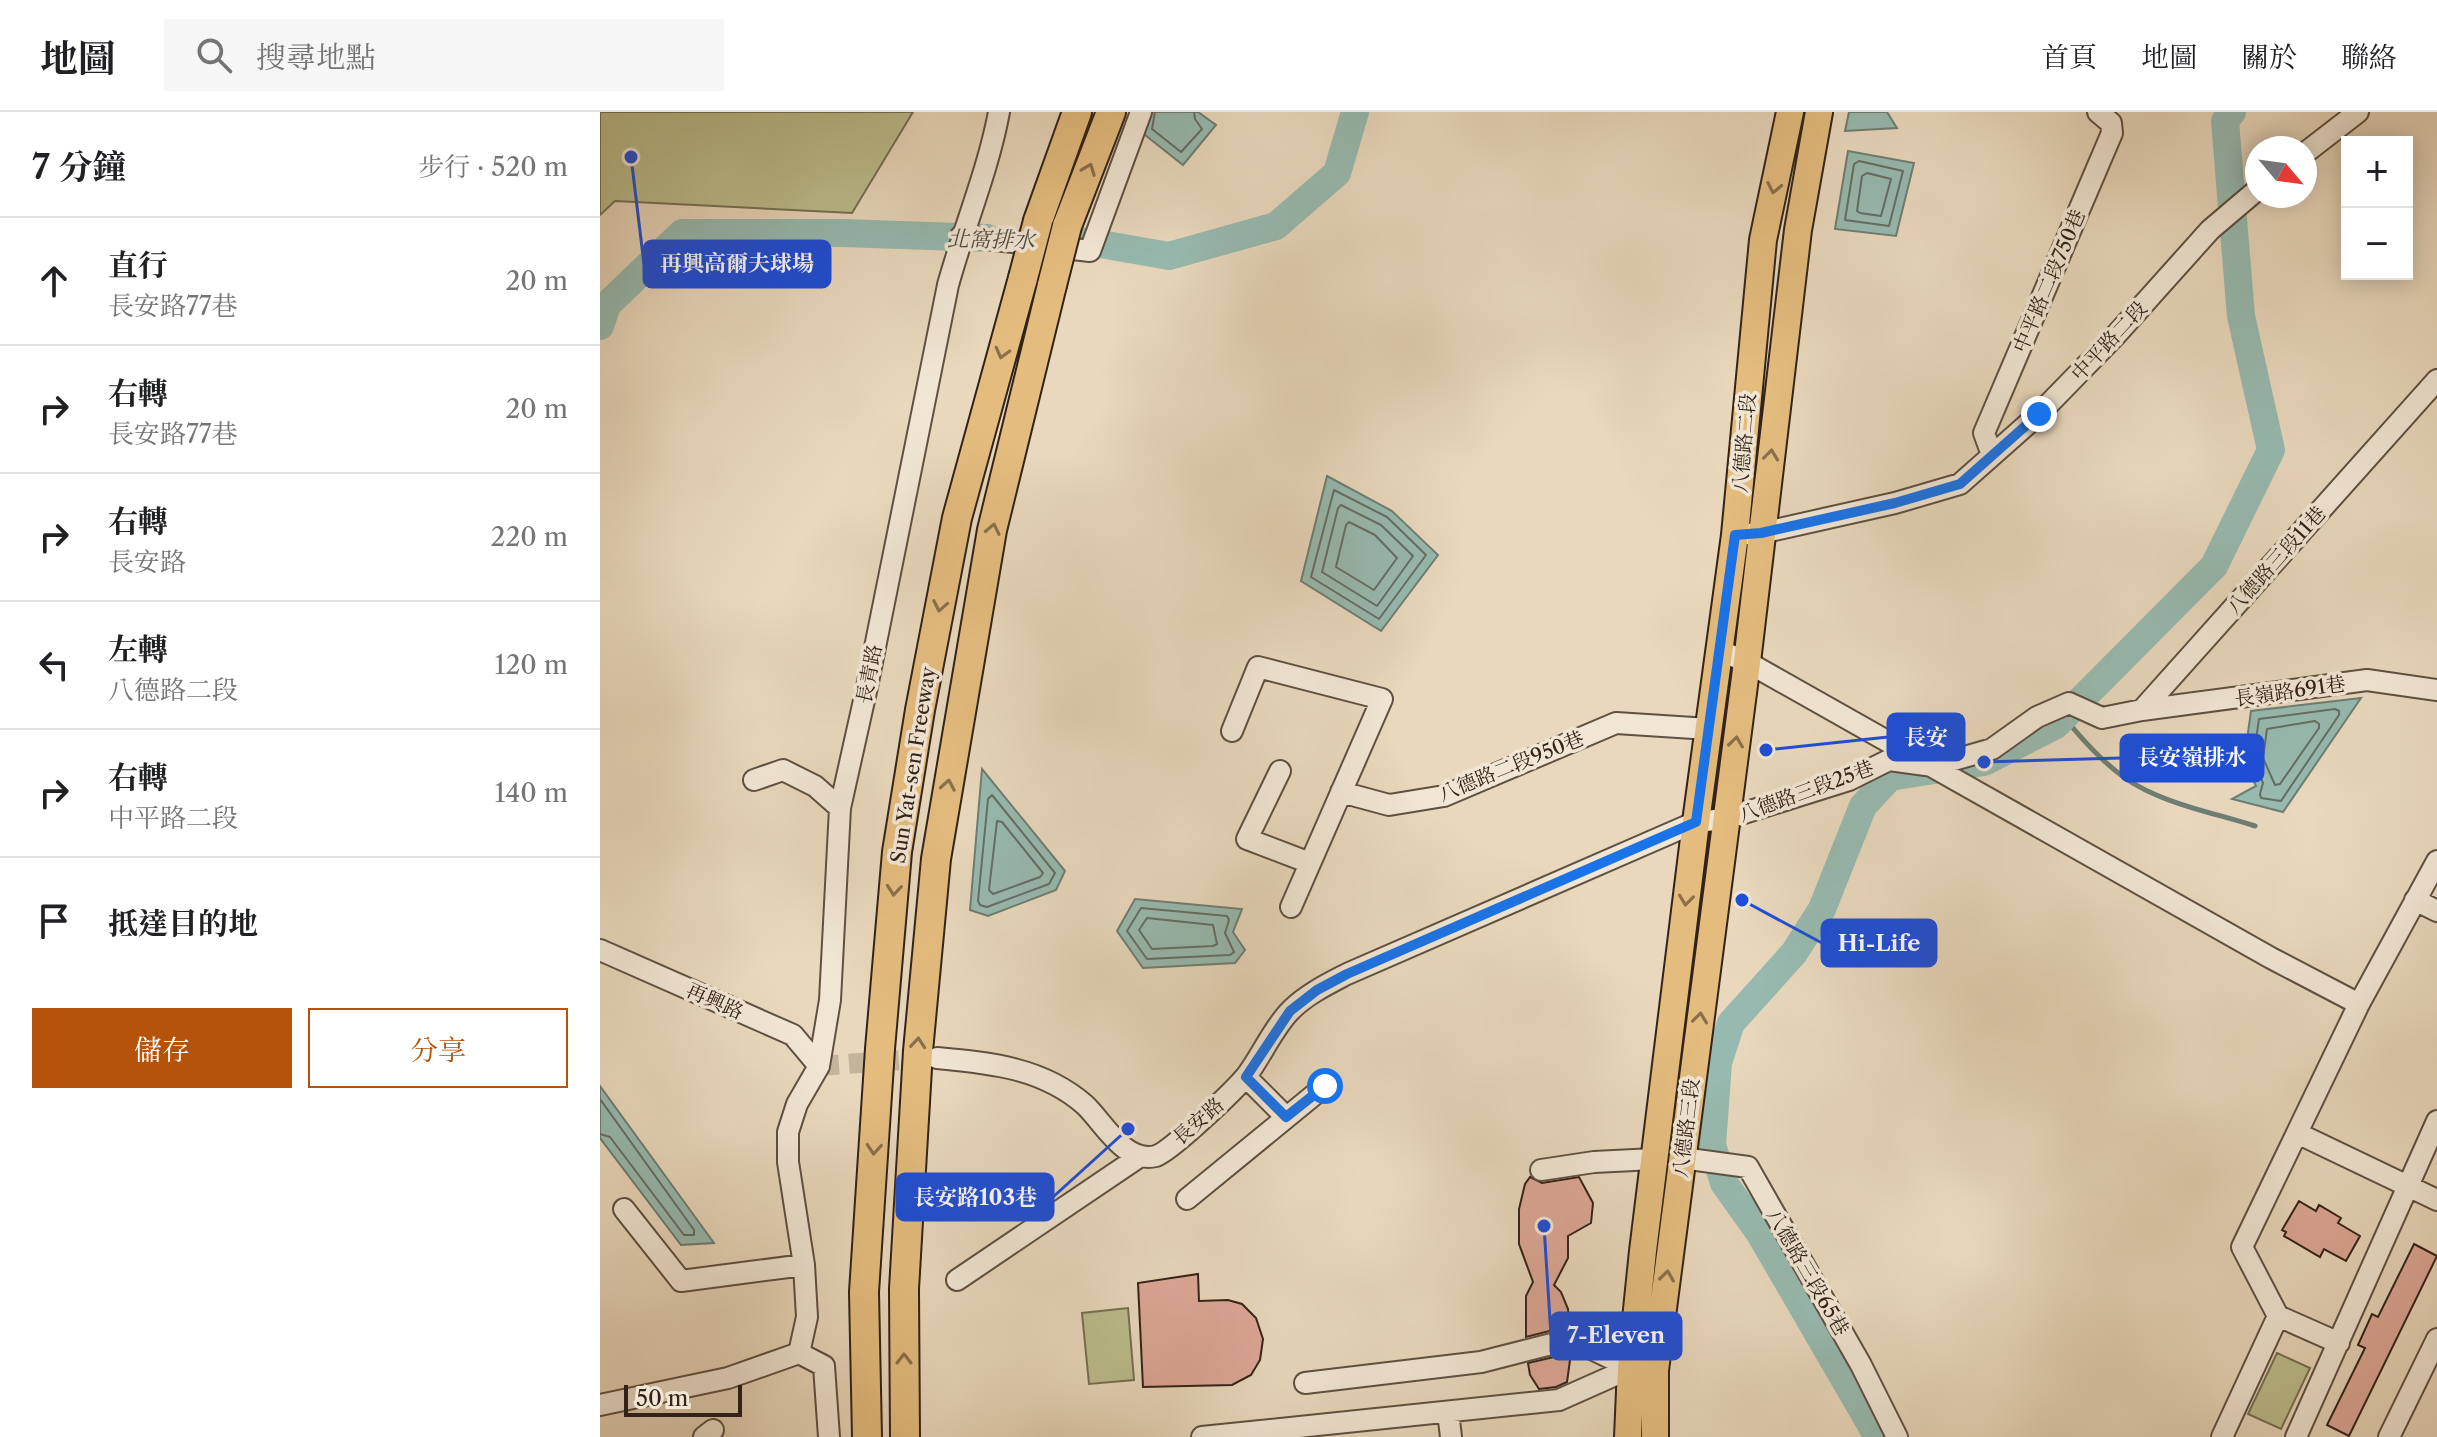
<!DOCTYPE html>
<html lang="zh-TW">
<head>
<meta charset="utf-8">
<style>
	body { margin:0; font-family:"Libre Caslon Text","Noto Serif TC",serif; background:#f6f6f6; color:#202124 }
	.controls { position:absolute; right:24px; top:24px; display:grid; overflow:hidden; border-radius:0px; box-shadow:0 4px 20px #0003 }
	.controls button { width:72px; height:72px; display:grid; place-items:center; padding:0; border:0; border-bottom:2px solid #e0e0e0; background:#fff; color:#202124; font:40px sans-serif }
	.compass { position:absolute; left:1645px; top:24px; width:72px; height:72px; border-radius:50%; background:#fff; box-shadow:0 4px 20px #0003; rotate:119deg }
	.scale { position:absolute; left:24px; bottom:20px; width:118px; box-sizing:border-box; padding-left:8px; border:4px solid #312319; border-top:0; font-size:22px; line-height:28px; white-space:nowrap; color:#312319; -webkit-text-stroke:6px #f1e6d4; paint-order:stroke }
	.stop { position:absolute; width:24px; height:24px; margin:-18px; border:6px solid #1a73e8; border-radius:50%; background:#fff }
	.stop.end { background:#1a73e8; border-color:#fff; box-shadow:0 2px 8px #0008 }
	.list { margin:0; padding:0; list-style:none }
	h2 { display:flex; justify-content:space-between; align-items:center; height:104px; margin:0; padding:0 32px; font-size:34px }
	h2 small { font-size:26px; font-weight:400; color:#757577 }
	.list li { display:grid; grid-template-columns:52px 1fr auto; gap:24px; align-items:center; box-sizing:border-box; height:128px; padding:0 32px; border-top:2px solid #e0e0e0 }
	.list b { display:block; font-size:30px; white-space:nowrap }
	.list p { margin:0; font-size:26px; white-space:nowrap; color:#757577 }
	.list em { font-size:26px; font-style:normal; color:#757577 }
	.actions { display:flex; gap:16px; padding:24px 32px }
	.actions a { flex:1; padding:18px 0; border:2px solid #b45309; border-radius:0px; text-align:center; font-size:28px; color:#b45309 }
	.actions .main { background:#b45309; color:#fff }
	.icon { flex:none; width:44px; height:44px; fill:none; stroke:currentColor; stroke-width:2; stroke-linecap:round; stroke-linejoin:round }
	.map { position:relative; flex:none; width:1837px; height:1325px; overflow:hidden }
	header { display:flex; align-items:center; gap:48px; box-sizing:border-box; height:112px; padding:0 40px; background:#fff; border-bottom:2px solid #e0e0e0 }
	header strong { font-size:38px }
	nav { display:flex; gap:44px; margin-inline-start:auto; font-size:28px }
	.search { width:560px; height:72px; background:#f6f6f6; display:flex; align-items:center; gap:20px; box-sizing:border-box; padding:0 28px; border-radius:0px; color:#757577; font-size:30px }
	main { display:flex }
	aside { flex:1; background:#fff }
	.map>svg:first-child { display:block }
</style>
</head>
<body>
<header>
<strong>地圖</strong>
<div class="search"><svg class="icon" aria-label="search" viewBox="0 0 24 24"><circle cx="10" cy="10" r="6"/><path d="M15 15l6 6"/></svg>搜尋地點</div>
<nav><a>首頁</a><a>地圖</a><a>關於</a><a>聯絡</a></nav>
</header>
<main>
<aside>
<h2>7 分鐘<small>步行 · 520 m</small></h2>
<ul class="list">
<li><svg class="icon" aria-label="ahead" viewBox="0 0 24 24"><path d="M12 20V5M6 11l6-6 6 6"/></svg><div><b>直行</b><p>長安路77巷</p></div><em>20 m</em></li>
<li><svg class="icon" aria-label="right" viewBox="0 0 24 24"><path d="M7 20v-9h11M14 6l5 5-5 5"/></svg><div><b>右轉</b><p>長安路77巷</p></div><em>20 m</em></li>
<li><svg class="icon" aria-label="right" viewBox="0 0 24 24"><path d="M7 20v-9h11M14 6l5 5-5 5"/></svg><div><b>右轉</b><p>長安路</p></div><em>220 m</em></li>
<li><svg class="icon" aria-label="left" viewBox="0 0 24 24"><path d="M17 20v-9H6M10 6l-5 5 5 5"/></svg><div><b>左轉</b><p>八德路二段</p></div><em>120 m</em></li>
<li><svg class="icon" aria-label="right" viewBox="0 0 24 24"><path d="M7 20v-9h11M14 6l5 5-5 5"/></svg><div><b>右轉</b><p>中平路二段</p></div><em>140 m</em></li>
<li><svg class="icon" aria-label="arrive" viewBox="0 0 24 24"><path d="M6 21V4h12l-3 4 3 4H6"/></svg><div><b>抵達目的地</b></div></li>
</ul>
<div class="actions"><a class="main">儲存</a><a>分享</a></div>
</aside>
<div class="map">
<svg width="1837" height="1325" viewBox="0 0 1837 1325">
	<rect width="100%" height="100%" fill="#e9d8bd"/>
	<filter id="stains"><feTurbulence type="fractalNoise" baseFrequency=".0025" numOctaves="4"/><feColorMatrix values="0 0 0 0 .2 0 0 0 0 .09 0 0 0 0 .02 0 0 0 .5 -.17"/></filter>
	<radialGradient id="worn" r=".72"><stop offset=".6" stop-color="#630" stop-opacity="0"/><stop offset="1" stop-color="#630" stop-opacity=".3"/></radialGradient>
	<path fill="#bcbd8d" stroke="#767053" stroke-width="2" d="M0,0h313l-61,101 -237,-12 -15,14z
		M528,1196l6,72 -45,4 -7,-71z
		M1677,1241l33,15 -29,61 -33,-15z"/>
	<path fill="#97bab0" stroke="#6e7e74" stroke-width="2" d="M549,0h49l18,13 -33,40 -43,-34z
		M1249,0h38l10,16 -52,3z
		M1248,39l66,12 -18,73 -61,-7z
		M727,364l65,35 46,44 -57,76 -80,-50z
		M1761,586l-78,114 -51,-13 24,-13 -12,-25 7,-50z
		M382,657l83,102 -9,19 -68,26 -18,-6z
		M535,787l107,10 -9,23 12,18 -10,13 -92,5 -26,-37z
		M0,974l114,157 -33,2 -81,-107z"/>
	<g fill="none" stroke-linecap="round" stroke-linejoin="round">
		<path stroke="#646e64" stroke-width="2" d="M555,0l-3,17 29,23 21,-23 -7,-10 -1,-7
			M1259,49l44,10 -14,55 -44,-6 9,-56z
			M1267,61l24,6 -10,37 -21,-3 -3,-2 5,-35z
			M734,378l53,27 39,38 -47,64 -68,-42z
			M741,393l40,20 32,31 -36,50 -55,-34 16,-64z
			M749,410l26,13 22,23 -23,32 -38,-23 10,-42z
			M1735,597l4,2v4l-58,86 -20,-3 -1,-4 3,-11 -10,-24 6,-40z
			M1715,609l4,3v4l-39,56 -5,1 -12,-27 4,-29z
			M392,683l63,78 -6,11 -62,23 -7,-2 -2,-4 10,-102z
			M397,709l5,1 41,51 -3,4 -47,17 -4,-4z
			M541,796l86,8 2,4 -4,13 9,19 -4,3 -83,4 -20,-28z
			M547,806l66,7 4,19 -4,2 -61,3 -13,-19z
			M0,987l94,131v5h-10l-74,-98 -10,-3"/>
		<path stroke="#6e7e74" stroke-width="5" d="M1459,599c19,24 42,50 66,67 35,25 90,35 130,48"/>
		<path stroke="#97bab0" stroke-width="28" d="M465,129l24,1 80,14 107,-30 61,-53 18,-61
			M0,214l7,-21 75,-72h161l144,5
			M1278,1325l-119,-205 -35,-49 -12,-38 6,-82 13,-40 63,-70 28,-44 41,-103 27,-29 94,-15 72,-37 158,-159 57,-116 -30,-134 -16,-195 7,-9"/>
	</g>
	<path fill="#dda797" stroke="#312319" stroke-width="2" d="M930,1065l12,6 37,-6 14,26 -2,20 -23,13v22l-14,27 7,7 7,17 1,17 -43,11v-41l7,-14 -14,-38v-35l6,-25z
		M1699,1089l17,10 3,-6 22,13 -3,5 22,13 -14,25 -22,-12 -4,8 -36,-21 2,-4 -4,-2z
		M1814,1132l23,12 -88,180 -22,-11 38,-77 -7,-3 14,-31 6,3z
		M598,1162l1,27 29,-1 14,4 14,14 7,21 -3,21 -9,15 -19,10 -89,2 -5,-104z
		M971,1241l-4,29 -11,5 -17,2 -9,-14 -2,-12z"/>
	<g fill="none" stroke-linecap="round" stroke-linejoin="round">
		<path stroke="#c4b49c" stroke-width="20" stroke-dasharray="20 10" stroke-linecap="butt" d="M219,954l110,-8"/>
		<g stroke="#5f5042" stroke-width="24">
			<path id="minor" d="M1705,41l53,-41
				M361,124l129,15 51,-139
				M1392,343l-8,-22 128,-300 -1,-10 -13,-11
				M1135,423l26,-2 134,-30 65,-19 79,-70 76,-78 95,-106 47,-40
				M1121,539l26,11 524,296 88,46
				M1542,598l295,-330
				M632,619l26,-64 124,32 -91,208
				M680,659l-33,68 63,24
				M154,668l29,-10 32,16 25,22
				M741,680l48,13 55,-9 172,-73 93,6
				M1815,788l22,11
				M0,838l193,85 26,31
				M337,946c54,5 106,10 148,47 19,18 40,59 71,51 15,-5 79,-66 91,-81 15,-20 26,-47 44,-65 16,-16 37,-26 56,-36l349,-152 29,-3 124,-39 40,-20 44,6 59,-17 45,-32 32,-14 33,15 40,-8 225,-30 70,10
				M646,965l40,40
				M1697,1021l140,67
				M1082,1046l66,9 113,198 36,72
				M941,1058l53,-8 60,-3
				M587,1087l138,-113
				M24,1097l57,72 123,-16
				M357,1168l182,-123
				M1678,1204l61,27
				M199,1241l25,13 5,71
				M705,1271l176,-21 90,-23 60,29 8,1
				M0,1293l128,-27 71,-25 8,-36 -3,-52 -16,-103v-30l9,-28 22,-38 11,-66 10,-192 27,-121 81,-402c16,-58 40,-114 51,-173
				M848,1300l3,25
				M104,1325l9,-7
				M602,1325l357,-37 72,-32
				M1622,1325l56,-121 -36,-69 117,-243 78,-143
				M1696,1325l141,-316
				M1789,1325l48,-98"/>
		</g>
		<g stroke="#312319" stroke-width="30">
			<path id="major" d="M1028,1325l3,-69 12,-117 53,-429 39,-287 28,-295 27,-128
				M1055,1325v-67l92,-708 51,-432 21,-118"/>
		</g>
		<g stroke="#312319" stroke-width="32">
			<path id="highway" d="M438,109l39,-109
				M467,114l44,-114
				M267,1325l-3,-145 16,-243 17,-197 23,-142 37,-192 66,-240
				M305,1325l-1,-148 14,-238 18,-192 56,-329 60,-245"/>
		</g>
		<use href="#minor" stroke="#f1e6d4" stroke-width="20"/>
		<use href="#major" stroke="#e4bc7e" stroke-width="26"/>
		<use href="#highway" stroke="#e4bc7e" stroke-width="28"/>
		<g stroke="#312319" stroke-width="32" stroke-linecap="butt">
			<path id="highway-bridge" d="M423,166l15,-57
				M452,173l15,-59"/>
		</g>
		<use href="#highway-bridge" stroke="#e4bc7e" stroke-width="28"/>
	</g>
	<defs><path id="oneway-chevron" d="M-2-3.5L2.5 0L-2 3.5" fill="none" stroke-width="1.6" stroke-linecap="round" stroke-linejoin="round" transform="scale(2)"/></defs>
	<g stroke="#8a704c">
		<use href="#oneway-chevron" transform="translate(489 57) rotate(-69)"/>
		<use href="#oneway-chevron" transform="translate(1174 76) rotate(102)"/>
		<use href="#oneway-chevron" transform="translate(402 241) rotate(105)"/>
		<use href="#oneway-chevron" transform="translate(1171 343) rotate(-83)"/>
		<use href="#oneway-chevron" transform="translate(393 417) rotate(-78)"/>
		<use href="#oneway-chevron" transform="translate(340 494) rotate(101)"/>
		<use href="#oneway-chevron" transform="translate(1136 630) rotate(-82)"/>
		<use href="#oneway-chevron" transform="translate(348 673) rotate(-80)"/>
		<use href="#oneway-chevron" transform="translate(294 778) rotate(95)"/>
		<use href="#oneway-chevron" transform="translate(1086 788) rotate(97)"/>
		<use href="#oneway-chevron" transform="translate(1100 906) rotate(-83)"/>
		<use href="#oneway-chevron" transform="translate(318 931) rotate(-85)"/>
		<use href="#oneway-chevron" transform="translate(274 1037) rotate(94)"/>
		<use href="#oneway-chevron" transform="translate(1067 1164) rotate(-82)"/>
		<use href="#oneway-chevron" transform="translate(304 1247) rotate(-90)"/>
	</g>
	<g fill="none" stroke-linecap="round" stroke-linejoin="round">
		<path stroke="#1a73e8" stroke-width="10" d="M725,974l-39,31 -40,-40 44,-66 27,-21 30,-16 349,-152 39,-287 26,-2 134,-30 65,-19 79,-70"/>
	</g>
	<g text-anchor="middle" stroke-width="7" stroke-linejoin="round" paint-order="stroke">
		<g font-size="20" fill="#312319" stroke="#f1e6d4">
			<text transform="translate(1449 169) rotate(-67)" y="7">中平路二段750巷</text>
			<text transform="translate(1509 229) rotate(-47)" y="7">中平路二段</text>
			<text transform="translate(1144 331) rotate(-85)" y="7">八德路二段</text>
			<text transform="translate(1676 448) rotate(-48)" y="7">八德路三段11巷</text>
			<text transform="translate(269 562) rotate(-79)" y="7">長青路</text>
			<text transform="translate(1690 579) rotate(-8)" y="7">長嶺路691巷</text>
			<text transform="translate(313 653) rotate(-81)" y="7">Sun Yat-sen Freeway</text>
			<text transform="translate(911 654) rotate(-22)" y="7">八德路二段950巷</text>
			<text transform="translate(1206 679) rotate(-20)" y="7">八德路三段25巷</text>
			<text transform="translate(115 889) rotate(24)" y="7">再興路</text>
			<text transform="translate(598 1009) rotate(-41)" y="7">長安路</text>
			<text transform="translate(1086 1016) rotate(-83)" y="7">八德路三段</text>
			<text transform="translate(1208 1160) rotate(60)" y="7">八德路三段65巷</text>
		</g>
		<g font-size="22" font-style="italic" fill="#505046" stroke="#f1e6d4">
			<text transform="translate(391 127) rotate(1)" y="8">北窩排水</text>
		</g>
	</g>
	<path fill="none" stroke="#1d4ed8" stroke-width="3" d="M31 45L44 152M1166 638L1288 625M1384 650L1521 646M1142 788L1222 831M528 1017L453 1085M944 1114L951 1224"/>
	<g fill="#1d4ed8" stroke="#f1e6d4" stroke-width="3">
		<circle cx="31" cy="45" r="8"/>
		<circle cx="1166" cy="638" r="8"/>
		<circle cx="1384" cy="650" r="8"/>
		<circle cx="1142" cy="788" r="8"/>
		<circle cx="528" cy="1017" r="8"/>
		<circle cx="944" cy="1114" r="8"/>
	</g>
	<g fill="#1d4ed8" stroke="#1d4ed8" stroke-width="3">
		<rect x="44" y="129" width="186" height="46" rx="8"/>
		<rect x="1288" y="602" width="76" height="46" rx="8"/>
		<rect x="1521" y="623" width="142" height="46" rx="8"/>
		<rect x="1222" y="808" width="114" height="46" rx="8"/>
		<rect x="297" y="1062" width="156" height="46" rx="8"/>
		<rect x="951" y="1201" width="130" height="46" rx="8"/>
	</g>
	<g font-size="22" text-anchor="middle" font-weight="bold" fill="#fff">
		<text x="137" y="159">再興高爾夫球場</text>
		<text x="1326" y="633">長安</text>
		<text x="1592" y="653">長安嶺排水</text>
		<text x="1279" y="839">Hi-Life</text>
		<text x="375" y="1093">長安路103巷</text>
		<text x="1016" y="1231">7-Eleven</text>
	</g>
	<rect width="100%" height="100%" filter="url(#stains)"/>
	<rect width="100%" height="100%" fill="url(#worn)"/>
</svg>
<div class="controls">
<button>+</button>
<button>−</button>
</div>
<svg class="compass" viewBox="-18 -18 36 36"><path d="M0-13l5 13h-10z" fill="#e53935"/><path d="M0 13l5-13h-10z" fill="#757577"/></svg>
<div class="scale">50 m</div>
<div class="stop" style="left:725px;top:974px"></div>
<div class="stop end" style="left:1439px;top:302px"></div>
</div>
</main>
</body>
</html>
